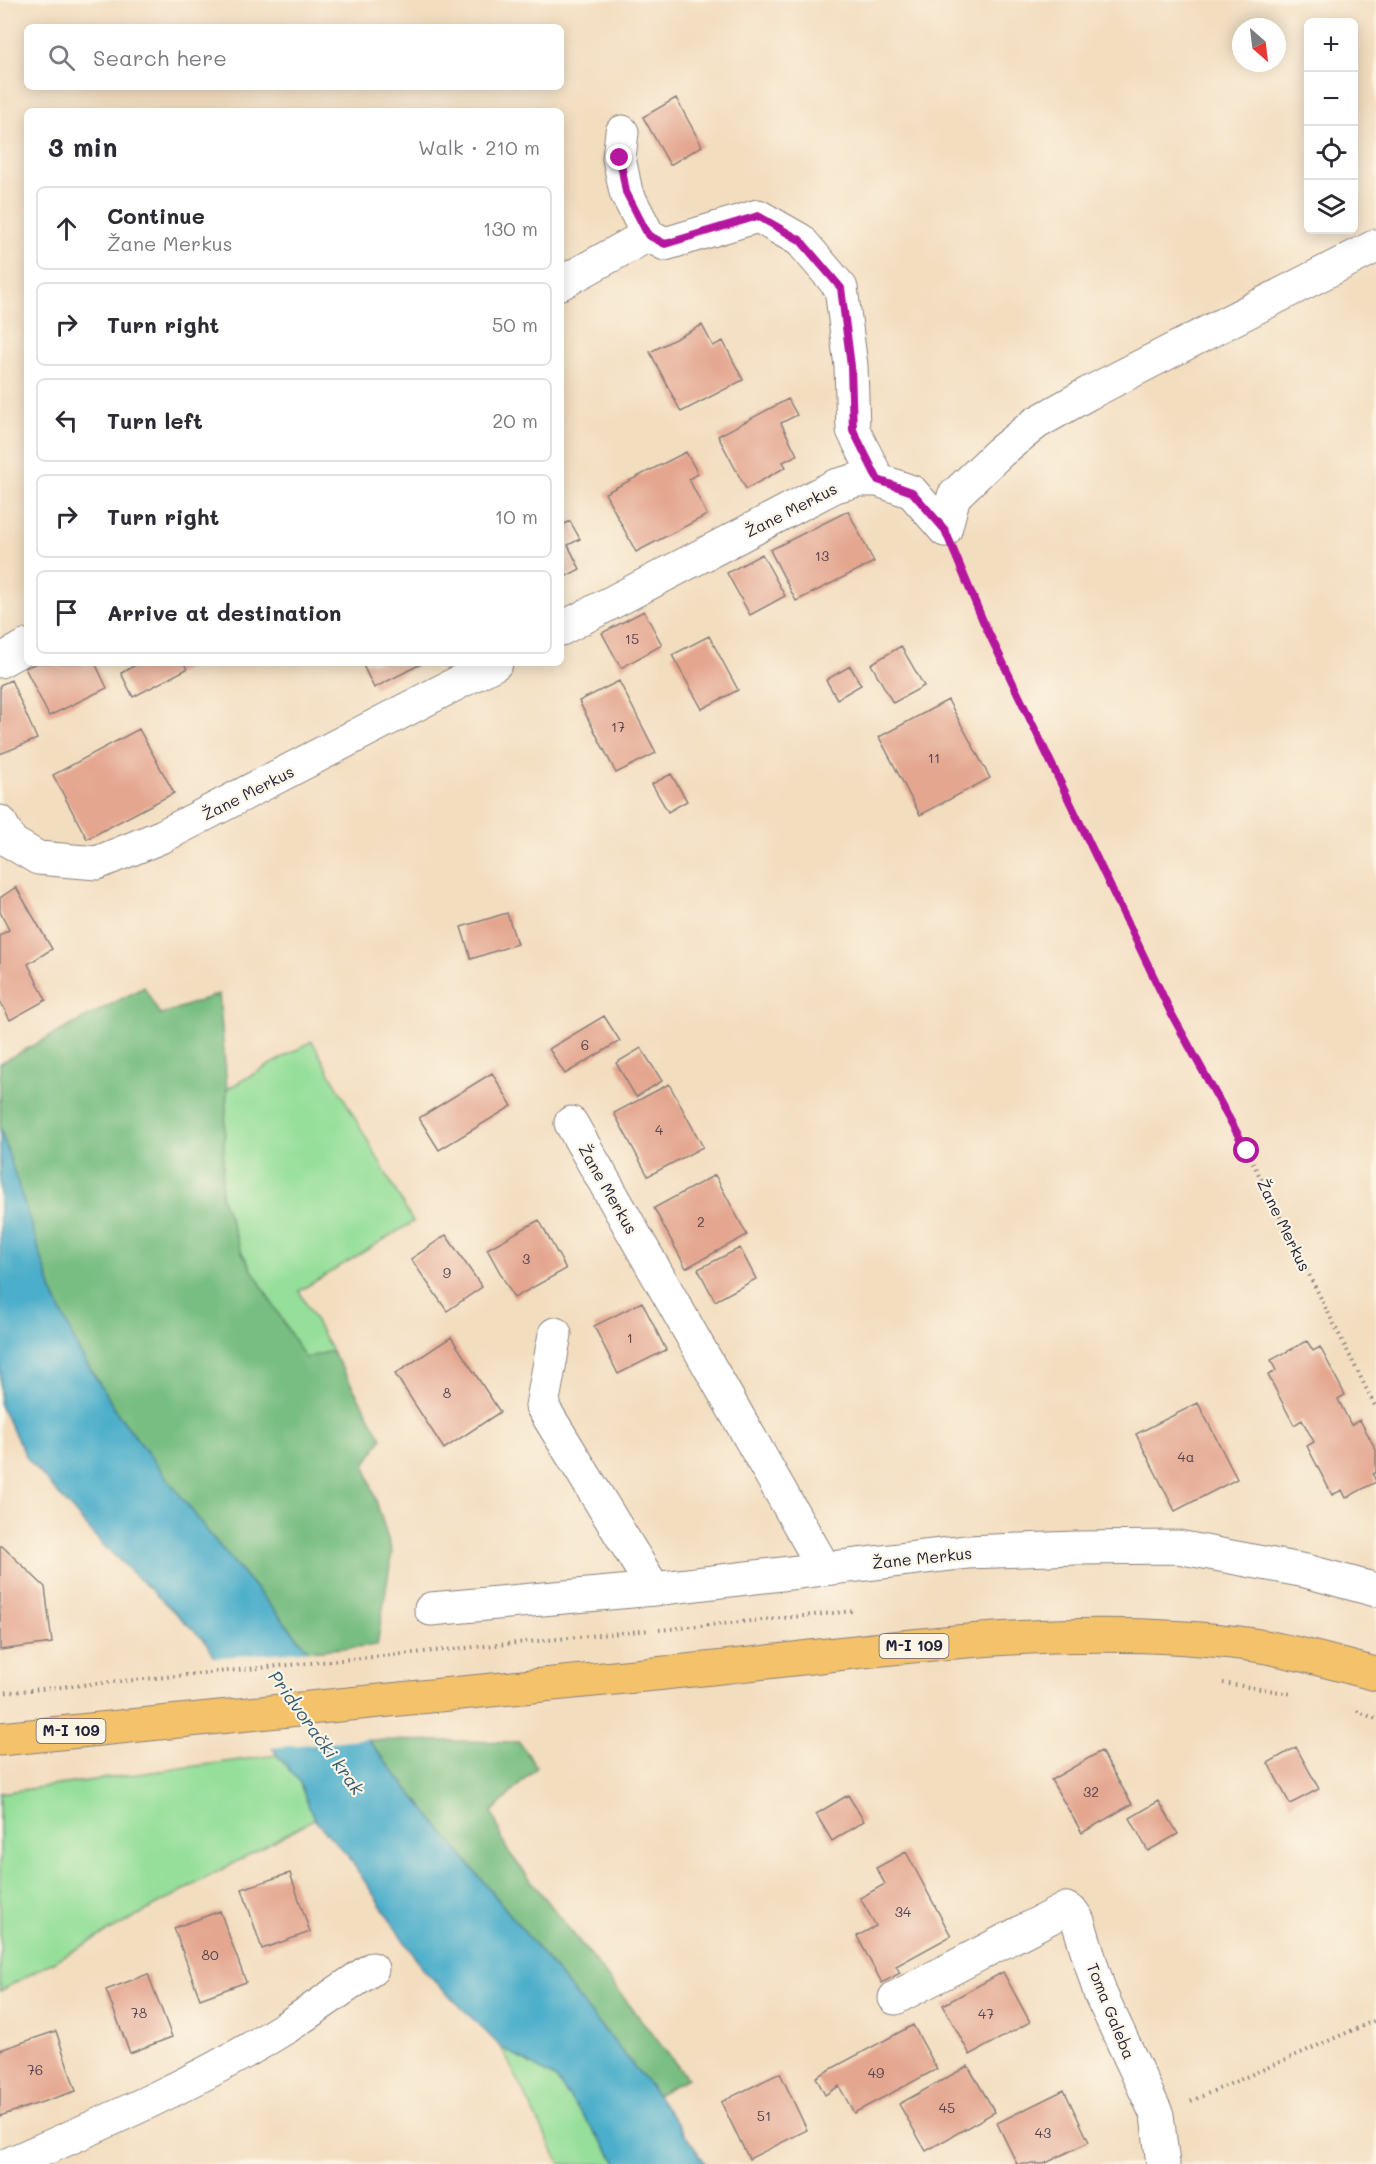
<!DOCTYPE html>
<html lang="en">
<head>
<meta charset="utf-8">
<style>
	body { margin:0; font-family:Mali,sans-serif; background:#f2f2f3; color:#2b2b33 }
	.controls { position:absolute; right:18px; top:18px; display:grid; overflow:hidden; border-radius:9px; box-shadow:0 3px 15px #0003 }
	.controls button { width:54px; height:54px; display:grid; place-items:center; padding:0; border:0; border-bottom:2px solid #e1e1e2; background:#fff; color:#2b2b33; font:30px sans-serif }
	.compass { position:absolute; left:1232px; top:18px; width:54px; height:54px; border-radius:50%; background:#fff; box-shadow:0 3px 15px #0003; rotate:152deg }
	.stop { position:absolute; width:18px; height:18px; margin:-14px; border:4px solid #b5179e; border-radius:50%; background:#fff }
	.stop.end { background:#b5179e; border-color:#fff; box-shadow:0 2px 6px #0008 }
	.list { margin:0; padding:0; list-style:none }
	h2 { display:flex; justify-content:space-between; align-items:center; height:78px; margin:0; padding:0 24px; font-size:26px }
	h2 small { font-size:20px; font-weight:400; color:#7c7c81 }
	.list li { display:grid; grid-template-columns:39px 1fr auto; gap:18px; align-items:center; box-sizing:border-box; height:84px; margin:0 12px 12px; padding:0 12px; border:2px solid #e1e1e2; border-radius:9px }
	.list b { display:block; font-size:22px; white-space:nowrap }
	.list p { margin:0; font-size:20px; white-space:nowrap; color:#7c7c81 }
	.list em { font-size:20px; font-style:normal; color:#7c7c81 }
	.icon { flex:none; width:33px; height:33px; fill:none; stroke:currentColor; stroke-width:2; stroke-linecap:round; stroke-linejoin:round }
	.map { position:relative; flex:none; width:1376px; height:2164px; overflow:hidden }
	.search { position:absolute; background:#fff; box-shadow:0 3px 15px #0003; left:24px; top:24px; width:540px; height:66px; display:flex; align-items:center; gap:15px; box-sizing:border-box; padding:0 21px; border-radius:9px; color:#7c7c81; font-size:22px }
	.panel { position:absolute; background:#fff; box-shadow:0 3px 15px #0003; left:24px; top:108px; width:540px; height:558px; border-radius:9px }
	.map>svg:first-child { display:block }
</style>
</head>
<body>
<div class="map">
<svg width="1376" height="2164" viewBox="0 0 1376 2164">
	<rect width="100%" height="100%" fill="#fcf5e5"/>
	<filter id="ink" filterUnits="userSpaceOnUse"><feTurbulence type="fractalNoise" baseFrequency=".0167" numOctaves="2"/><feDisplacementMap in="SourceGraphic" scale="12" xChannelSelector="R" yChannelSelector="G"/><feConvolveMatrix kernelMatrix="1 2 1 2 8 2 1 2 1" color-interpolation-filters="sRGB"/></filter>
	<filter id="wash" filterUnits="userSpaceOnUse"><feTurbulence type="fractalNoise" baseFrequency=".008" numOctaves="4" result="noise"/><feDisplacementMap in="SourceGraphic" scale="24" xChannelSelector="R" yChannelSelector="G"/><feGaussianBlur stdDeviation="1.35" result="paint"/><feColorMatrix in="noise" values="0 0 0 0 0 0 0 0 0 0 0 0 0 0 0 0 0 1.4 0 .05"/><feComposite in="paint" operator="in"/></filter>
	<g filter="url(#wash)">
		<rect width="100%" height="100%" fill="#f3ddbf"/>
		<path fill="#95df9a" stroke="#5c806a" stroke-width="1.5" d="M312,1041l101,181 -114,69 33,60 -27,8 -63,-106 -21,-57 6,-107z
			M277,1755l22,26 15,38 -314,172v-198z
			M501,2047l55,32 62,85h-58z"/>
		<path fill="#78be82" stroke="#4d705e" stroke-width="1.5" d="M144,987l16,28 59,-21 8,95 -6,107 21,57 63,105 27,-7 50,87 -17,27 27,87 -15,93 -68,6 -97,-114 -94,-123 -39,-63 -27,-60 -46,-141 -6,-23v-64z
			M368,1740l151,2 18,25 -45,45 15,38 180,228 -30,17z"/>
		<path fill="#4baeca" stroke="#366882" stroke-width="1.5" d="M0,1127l52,164 27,60 39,63 94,123 97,114 59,89 289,355 49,69h-88l-62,-85 -55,-32 -79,-79 -74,-112 -34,-37 -15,-38 -22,-26 -73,-115 -104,-98 -73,-84 -27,-53z"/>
		<path fill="#f3ddbf" d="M313,1650l57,88 -102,10 -57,-90z"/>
		<g id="blocks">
			<path fill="#e4a68f" d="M676,98l26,48 -32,19 -27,-48z
				M702,325l11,21 10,-5 20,39 -62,32 -31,-60z
				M788,399l9,16 -16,8 16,32 -14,7 3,5 -40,22 -28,-53z
				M686,452l12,22 -9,5 18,36 -71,37 -31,-59z
				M848,511l26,51 -78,39 -26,-51z
				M570,521l10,18 -12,6 12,24 -19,10v-53z
				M762,554l23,42 -35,19 -23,-42z
				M644,611l18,34 -41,23 -19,-35z
				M709,636l29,54 -36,19 -30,-54z
				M901,646l23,40 -31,17 -22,-39z
				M37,663h58l12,25 -58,28 -24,-48z
				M139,663h45l3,6 -54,28 -12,-24z
				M362,663h61l-49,25z
				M850,666l11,19 -24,14 -11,-19z
				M11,680l26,59 -37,15v-69z
				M619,681l37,72 -40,20 -37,-72z
				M948,700l42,78 -70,37 -41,-78z
				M139,729l35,64 -87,46 -34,-64z
				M671,774l16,27 -19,11 -16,-28z
				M16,887l36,62 -24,15 18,36 -36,20 -10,-19v-66l9,-5 -9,-18v-14z
				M507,913l10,31 -46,15 -10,-32z
				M604,1016l16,25 -55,33 -16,-25z
				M641,1048l21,33 -26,16 -20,-34z
				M492,1073l20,33 -73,44 -20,-32z
				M669,1084l34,63 -55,29 -34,-63z
				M715,1175l32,60 -61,33 -32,-60z
				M539,1220l27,49 -52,29 -27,-49z
				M446,1235l36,52 -35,24 -36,-52z
				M740,1248l16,31 -41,22 -17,-32z
				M642,1302l24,48 -48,24 -24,-48z
				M451,1337l49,75 -56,37 -49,-75z
				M1307,1341l6,10 7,-4 25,48 -7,4 13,26 9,-5 16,30v22l-3,2 3,8 -30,16 -4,-8 -10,5 -25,-49 7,-4 -12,-22 -8,5 -26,-50 8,-4 -5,-11z
				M1198,1403l39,76 -62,32 -39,-77z
				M0,1546h2l43,41 7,56 -52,7z
				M1296,1747l23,42 -29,15 -22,-41z
				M1101,1751l31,53 -50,29 -31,-53z
				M848,1795l16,26 -32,20 -16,-27z
				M1159,1801l19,33 -30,17 -18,-33z
				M906,1852l45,84 -55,30 4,7 -18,10 -25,-47 19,-10 -16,-28 25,-14 -9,-16z
				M290,1873l20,59 -48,17 -20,-60z
				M220,1911l26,71 -46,17 -26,-71z
				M1003,1972l27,50 -60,33 -27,-50z
				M148,1974l24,63 -42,16 -24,-63z
				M913,2025l24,44 -83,44 -15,-27 -14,9 -9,-18z
				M56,2031l20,60 -76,25v-66z
				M968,2066l27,46 -69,39 -27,-47z
				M780,2073l27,57 -58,29 -28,-57z
				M1064,2090l25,52 -45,22h-27l-20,-41z"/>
		</g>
	</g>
	<g filter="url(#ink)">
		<use href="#blocks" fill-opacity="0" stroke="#8a807d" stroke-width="1.5"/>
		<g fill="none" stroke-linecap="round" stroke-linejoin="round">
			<g stroke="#8a807d" stroke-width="35">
				<path id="street" d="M622,132l-3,26 7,34 22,43 17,9 93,-28 42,24 41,48 10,78 2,64 25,50
					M561,283l87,-48
					M945,530l9,-34 46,-44 36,-29 53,-30 287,-147
					M561,629l274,-143 22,-6h21l34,12 33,38
					M0,661l27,-15
					M0,822l11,20 27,16 59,5 66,-27 333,-173
					M571,1123l253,445
					M555,1334l-13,72 112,183
					M431,1609l223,-20 313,-37 109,-4 102,-1 128,24 70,19
					M895,1998l171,-89 7,4 5,8 22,72 57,122 6,49
					M9,2164c94,-40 189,-82 276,-136 29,-19 58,-40 87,-59"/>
			</g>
			<g stroke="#8a807d" stroke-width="35">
				<path id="primary" d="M0,1739c222,-23 443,-44 665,-66 195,-19 393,-55 589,-28 41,6 82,19 122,29"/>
			</g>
			<path stroke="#8a807d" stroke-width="4" stroke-dasharray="1.5 4.5" stroke-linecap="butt" d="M959,565l24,56 188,392 76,138 129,257
				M659,1630l195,-19
				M1223,1683l69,11
				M0,1693l651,-63
				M1357,1711l19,8
				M1191,2101l185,-81"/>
			<use href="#street" stroke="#fff" stroke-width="33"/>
			<use href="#primary" stroke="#f3c26a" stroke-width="33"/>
		</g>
	</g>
	<g fill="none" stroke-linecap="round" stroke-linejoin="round" filter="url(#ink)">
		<path stroke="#b5179e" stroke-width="8" d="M620,158l6,34 22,43 17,9 93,-28 42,24 41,48 10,78 2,64 25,50 34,12 33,38 38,91 188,392 76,138"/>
	</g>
	<g text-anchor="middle" stroke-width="4.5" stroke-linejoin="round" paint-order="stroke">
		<g font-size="14" fill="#524350">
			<text x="822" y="561">13</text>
			<text x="632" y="644">15</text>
			<text x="618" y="732">17</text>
			<text x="934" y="763">11</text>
			<text x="585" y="1050">6</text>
			<text x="659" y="1135">4</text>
			<text x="701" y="1227">2</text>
			<text x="526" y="1264">3</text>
			<text x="447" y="1278">9</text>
			<text x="630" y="1343">1</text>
			<text x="447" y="1398">8</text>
			<text x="1186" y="1462">4a</text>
			<text x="1091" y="1797">32</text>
			<text x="903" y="1917">34</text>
			<text x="210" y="1960">80</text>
			<text x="139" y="2018">78</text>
			<text x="986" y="2019">47</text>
			<text x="35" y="2075">76</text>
			<text x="876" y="2078">49</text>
			<text x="947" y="2113">45</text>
			<text x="764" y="2121">51</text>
			<text x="1043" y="2138">43</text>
		</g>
		<g fill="#fcf5e5" stroke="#63616e" stroke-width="1.5">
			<rect x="879.5" y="1634" width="69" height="24" rx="4.5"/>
			<rect x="36.5" y="1719" width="69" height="24" rx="4.5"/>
		</g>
		<g font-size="15" font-weight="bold" fill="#22223b">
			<text x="914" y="1651">M-I 109</text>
			<text x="71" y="1736">M-I 109</text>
		</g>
		<g font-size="16" fill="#22223b" stroke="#fcf5e5">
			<text transform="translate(791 510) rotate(-27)" y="6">Žane Merkus</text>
			<text transform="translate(248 793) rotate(-27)" y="6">Žane Merkus</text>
			<text transform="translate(608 1189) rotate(60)" y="6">Žane Merkus</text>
			<text transform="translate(1284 1225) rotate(64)" y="6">Žane Merkus</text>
			<text transform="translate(922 1558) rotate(-6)" y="6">Žane Merkus</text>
			<text transform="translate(1111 2011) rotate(68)" y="6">Toma Galeba</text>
		</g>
		<g font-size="18" font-style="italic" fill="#325a74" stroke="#fcf5e5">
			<text transform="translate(316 1733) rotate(54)" y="6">Pridvorački krak</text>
		</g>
	</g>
</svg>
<div class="controls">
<button>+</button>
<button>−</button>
<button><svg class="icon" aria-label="locate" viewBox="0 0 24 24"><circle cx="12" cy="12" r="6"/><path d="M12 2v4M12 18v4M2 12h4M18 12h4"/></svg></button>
<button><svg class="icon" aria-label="layers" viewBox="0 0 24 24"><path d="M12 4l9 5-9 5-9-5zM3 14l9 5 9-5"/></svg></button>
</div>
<svg class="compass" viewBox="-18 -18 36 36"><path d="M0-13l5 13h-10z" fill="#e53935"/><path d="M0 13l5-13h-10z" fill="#7c7c81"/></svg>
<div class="stop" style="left:1247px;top:1151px"></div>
<div class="stop end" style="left:620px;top:158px"></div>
<div class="search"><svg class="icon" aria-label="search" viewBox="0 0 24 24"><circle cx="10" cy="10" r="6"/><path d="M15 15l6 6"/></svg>Search here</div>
<section class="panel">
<h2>3 min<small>Walk · 210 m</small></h2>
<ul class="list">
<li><svg class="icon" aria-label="ahead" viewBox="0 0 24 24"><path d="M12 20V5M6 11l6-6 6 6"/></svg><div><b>Continue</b><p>Žane Merkus</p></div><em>130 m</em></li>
<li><svg class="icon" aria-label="right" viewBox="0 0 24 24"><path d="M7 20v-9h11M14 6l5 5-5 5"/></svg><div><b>Turn right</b></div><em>50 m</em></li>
<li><svg class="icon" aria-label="left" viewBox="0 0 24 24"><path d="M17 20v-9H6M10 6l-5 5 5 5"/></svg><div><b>Turn left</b></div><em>20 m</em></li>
<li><svg class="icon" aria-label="right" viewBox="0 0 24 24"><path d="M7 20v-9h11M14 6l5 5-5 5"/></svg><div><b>Turn right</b></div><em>10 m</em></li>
<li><svg class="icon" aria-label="arrive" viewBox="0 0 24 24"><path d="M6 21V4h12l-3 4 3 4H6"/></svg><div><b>Arrive at destination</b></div></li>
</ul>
</section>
</div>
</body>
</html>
